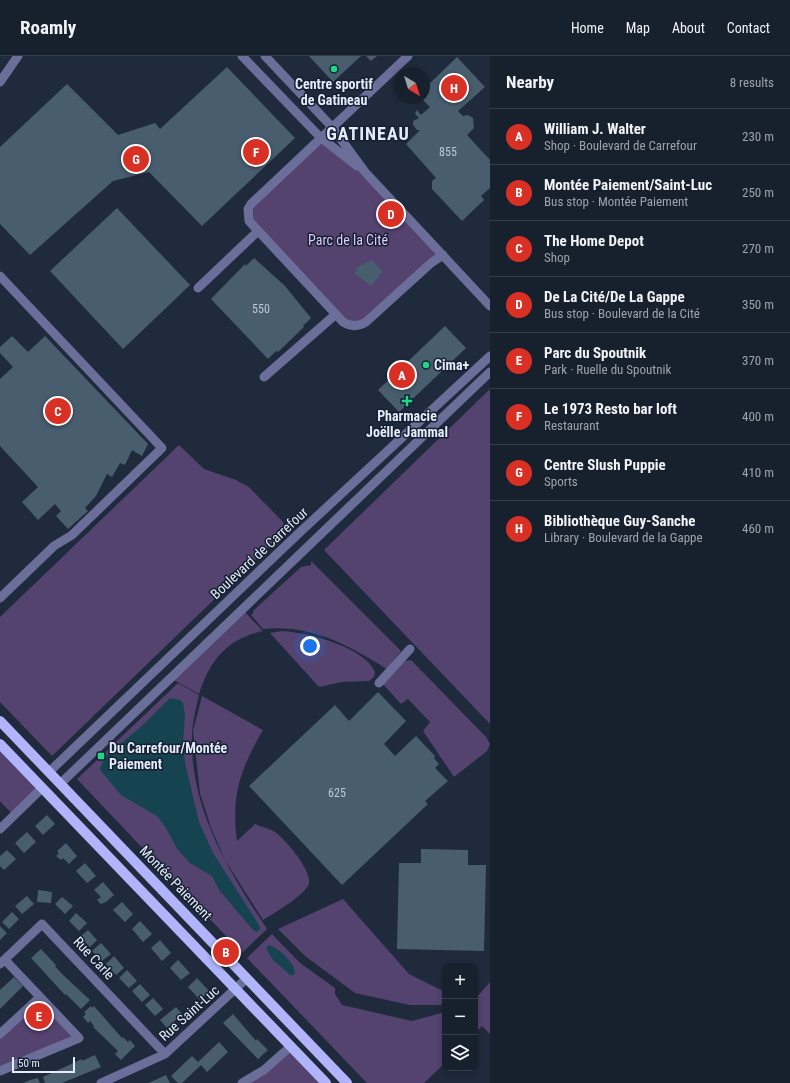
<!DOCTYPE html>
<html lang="en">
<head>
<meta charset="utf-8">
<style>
	body { margin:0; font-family:"Roboto Condensed",sans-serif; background:#242d39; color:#f1f3f6 }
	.controls { position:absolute; right:12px; bottom:12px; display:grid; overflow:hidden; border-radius:8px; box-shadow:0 2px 6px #0003 }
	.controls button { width:36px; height:36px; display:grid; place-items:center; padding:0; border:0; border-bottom:1px solid #363e49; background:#17202d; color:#f1f3f6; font:20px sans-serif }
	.compass { position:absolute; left:394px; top:12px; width:36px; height:36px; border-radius:50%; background:#17202d; box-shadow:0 2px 6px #0003; rotate:142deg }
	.scale { position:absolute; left:12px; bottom:10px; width:63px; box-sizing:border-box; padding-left:4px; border:2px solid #e5ecf9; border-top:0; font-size:11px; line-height:14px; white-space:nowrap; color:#e5ecf9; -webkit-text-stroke:3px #152032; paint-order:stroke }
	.you { position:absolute; left:310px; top:590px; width:14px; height:14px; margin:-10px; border:3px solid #fff; border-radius:50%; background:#1a73e8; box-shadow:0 0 0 6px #1a73e833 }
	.badge { display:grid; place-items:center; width:26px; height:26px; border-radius:50%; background:#d93025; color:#fff; font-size:13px; font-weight:700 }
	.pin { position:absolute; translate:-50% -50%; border:2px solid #fff; box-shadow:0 1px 4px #0006 }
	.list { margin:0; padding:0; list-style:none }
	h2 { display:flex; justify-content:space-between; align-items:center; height:52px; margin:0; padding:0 16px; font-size:17px }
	h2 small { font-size:13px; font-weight:400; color:#9ea3aa }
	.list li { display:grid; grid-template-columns:26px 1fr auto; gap:12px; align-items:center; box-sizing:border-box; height:56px; padding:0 16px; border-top:1px solid #363e49 }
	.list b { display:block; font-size:15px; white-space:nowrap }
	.list p { margin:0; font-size:13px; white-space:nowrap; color:#9ea3aa }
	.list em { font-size:13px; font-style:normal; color:#9ea3aa }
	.icon { flex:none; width:22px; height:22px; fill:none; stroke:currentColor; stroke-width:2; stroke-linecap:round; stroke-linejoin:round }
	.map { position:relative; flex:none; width:490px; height:1027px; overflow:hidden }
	header { display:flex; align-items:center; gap:24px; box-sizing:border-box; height:56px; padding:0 20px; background:#17202d; border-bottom:1px solid #363e49 }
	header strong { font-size:19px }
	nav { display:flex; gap:22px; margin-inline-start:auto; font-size:14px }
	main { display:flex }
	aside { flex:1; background:#17202d }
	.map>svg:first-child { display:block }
</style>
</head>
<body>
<header>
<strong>Roamly</strong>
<nav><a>Home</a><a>Map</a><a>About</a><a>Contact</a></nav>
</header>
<main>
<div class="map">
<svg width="490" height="1027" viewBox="0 0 490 1027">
	<rect width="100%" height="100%" fill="#1f2a3c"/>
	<path fill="#54426f" d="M320,81l45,35 78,83 -77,67 -17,4 -98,-101v-21z
		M490,333v335l-166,-174z
		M179,389l25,24 32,11 13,7 34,35 2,9 -233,225 -52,-54v-85z
		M311,505l90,90 -14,18c-39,-24 -76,-45 -124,-40l-12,-14 3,-3 -1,-1 48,-44 10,-2z
		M242,553l21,22c-36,8 -53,29 -64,63l-29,-16z
		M281,575c25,1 84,16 94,41l-1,5 -5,4 -27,1 -23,5 -49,-54z
		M411,604l75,77 4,7 -3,7 -33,26 -31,-46 7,-9 -22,-23 -7,5 -18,-20 21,-23z
		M178,627l21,12c-3,12 -6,25 -7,38 -3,74 36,137 75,196l-25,24 -165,-174z
		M202,640l61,34c-23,40 -32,65 -26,111l18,-17c6,3 14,4 20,8 10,7 40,41 33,54 -7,11 -33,27 -45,34l-38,-60 -14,-32 -11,-35 -7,-62z
		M0,688l42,44 -28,28 -14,-15z
		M343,843l66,75 36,18v8l-4,5h-31l-55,-12 -50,-37 -27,-27z
		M272,878l28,29 35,25v6l7,11 70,16 33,-9v51l-21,20h-57l-120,-125z
		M490,926v52l-8,-8 -7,7v-34z
		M40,941l39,41 -79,33v-37z
		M291,990l35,37h-84z"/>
	<path fill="#164350" d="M170,642l10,2 3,3 2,12 -2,28 2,20 14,59 14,31 46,72 1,4 -3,3 -4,-2 -34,-40 -7,-14 -22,-13 -12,-13 -12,-22 -9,-12 -36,-21 -20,-24 -1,-3 6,-12 38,-32z
		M269,889c8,2 30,21 25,30h-4l-17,-15 -7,-12z"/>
	<path fill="#485e6e" d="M309,0h52l-28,26z
		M366,0h11l-6,5z
		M457,1l28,30 -27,24 5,5 5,-1 5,3 1,10 -7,7 23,25v28l-9,8 3,4 -22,21 -30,-32v-8l4,-3 -30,-34 14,-14h-3l-4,-5v-4l6,-3 -4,-4 2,-4 4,5 9,-8 -9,-9h3v-9z
		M227,11l68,71 -93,88 -53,-54 -36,9 -83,74 -30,-31v-77l67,-63 51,51 37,-12 5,6z
		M117,152l73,77 -67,64 -73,-78z
		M254,202l31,28 26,32 -8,8 1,1 -26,25 -2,-1 -8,8 -57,-60 34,-35 1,2z
		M372,204l10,12 -11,14 -16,-12 2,-7z
		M445,270l21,22 -67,64 -21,-22z
		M12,280l16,16 17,-16 103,108 -6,12 -10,-6 -7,15 -5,-2 -8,14 -5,-3 -11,22 -11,12 3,3 -20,18 -12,-13 5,-5 -6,-7 -17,16 -16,-18 16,-15 -38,-41v-67l13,-12 -13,-14v-6z
		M378,636l28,29 -22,23 11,12 21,-20 19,20 -1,2 5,6 -4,4 13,13 -23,20 3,3 -86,81 -93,-99 86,-81 14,16z
		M47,759l8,9 -12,11 -8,-9z
		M27,776l9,10 -12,11 -9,-10z
		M66,787l11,13 -8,8 -6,-6 -2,2 -5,-4 3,-3 -2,-2z
		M421,793l47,1v15h18l-2,86 -87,-2 2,-86h22z
		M7,794l9,9 -12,11 -4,-4v-10z
		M85,807l11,13 -9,7 -11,-12z
		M103,826l11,13 -8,7 -5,2 -4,-4 4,-3 -7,-7z
		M38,834l14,2 -1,11 -14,-1z
		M27,840l7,8 -12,10 -7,-8z
		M62,841l11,9 -8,8 -10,-10z
		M122,846l11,12 -8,8 -12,-12z
		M12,856l7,7 -10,10 -7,-7z
		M76,857l11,10 -8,8 -10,-10z
		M140,865l12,13 -9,8 -11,-13z
		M0,870l7,7 -7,7z
		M88,874l9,10 -7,7 -10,-10z
		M160,884l11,13 -9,8 -11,-13z
		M101,887l10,11 -9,7 -10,-10z
		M41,893l15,16 -1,1 6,7 29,27 -9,9 -15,-15 -1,1 -34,-37z
		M114,900l10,12 -8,7 -10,-11z
		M178,904l12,13 -9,7 -11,-12z
		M127,914l10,11 -8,7 -10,-10z
		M14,921l9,9 -23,23v-19z
		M197,922l12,13 -9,9 -12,-13z
		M140,928l10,11 -8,7 -10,-11z
		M153,942l10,11 -8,7 -10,-11z
		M91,950l1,2 2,-2 28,32 1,-1 5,5 2,-2 5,6 -14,14 -6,-6 3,-3 -25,-24 1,-1 -4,-5 -2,2 -5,-6 3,-3 -2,-2z
		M176,951l6,7 -15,14 -7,-8z
		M233,958l23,27 1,-2 11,11 -10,9 -35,-36z
		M219,986l9,10 -21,20 -6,-7 -19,18h-4l-7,-7 21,-20 6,6z
		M95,999l6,12 -39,16h-17l-2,-6 39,-18v2z
		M166,1019l4,8h-22l5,-2z
		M38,1022l2,5h-17l7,-3z"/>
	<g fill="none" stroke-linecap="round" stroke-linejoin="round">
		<path stroke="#6b6e99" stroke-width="9" d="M242,0l78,81 37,29
			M265,0l67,71 33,45 125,134
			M408,0l-157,148 -3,5 1,12 94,101c8,5 15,5 23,0l65,-59 12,-8
			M0,26l18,-26
			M0,220l162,172 -90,87 -18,11 -54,52
			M198,232l59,-56
			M264,321l72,-63
			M379,627l31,-34
			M49,716l250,-239 191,-177
			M60,728l430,-412
			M0,773l42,-41
			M0,908l42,-40 123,130
			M0,978l40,-37
			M0,1015l79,-33 -74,-78
			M101,1027l64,-29 82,-76
			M242,1027l22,-13 27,-24"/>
		<path stroke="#b0b4fb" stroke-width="10" d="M0,665l347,362
			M0,688l326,339"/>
	</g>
	<g fill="#1fd887" stroke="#152032" stroke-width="1.5">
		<circle cx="334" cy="13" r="4"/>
		<circle cx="426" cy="309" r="4"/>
		<path d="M405 339h4v4h4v4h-4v4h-4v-4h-4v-4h4z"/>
		<rect x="97" y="696" width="8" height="8" rx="2"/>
	</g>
	<g text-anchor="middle" stroke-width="3" stroke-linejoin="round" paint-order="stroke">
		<g font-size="12" fill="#bec8d6">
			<text x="448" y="100">855</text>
			<text x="261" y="257">550</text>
			<text x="337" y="741">625</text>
		</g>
		<g font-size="14" font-weight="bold" fill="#e5ecf9" stroke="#152032">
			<text x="334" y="33">Centre sportif<tspan x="334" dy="16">de Gatineau</tspan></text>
			<text x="434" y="314" text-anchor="start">Cima+</text>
			<text x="407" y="365">Pharmacie<tspan x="407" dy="16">Joëlle Jammal</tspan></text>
			<text x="109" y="697" text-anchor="start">Du Carrefour/Montée<tspan x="109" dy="16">Paiement</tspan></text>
		</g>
		<g font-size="14" fill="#decbfd" stroke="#152032">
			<text x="348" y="189">Parc de la Cité</text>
		</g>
		<g font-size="14" fill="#e5ecf9" stroke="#152032">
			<text transform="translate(259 497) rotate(-43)" y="5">Boulevard de Carrefour</text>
			<text transform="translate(176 827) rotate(46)" y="5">Montée Paiement</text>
			<text transform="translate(94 902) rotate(47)" y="5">Rue Carle</text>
			<text transform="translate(189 957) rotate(-42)" y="5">Rue Saint-Luc</text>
		</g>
		<g font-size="18" font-weight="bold" letter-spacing="1" fill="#e5ecf9" stroke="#152032">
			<text x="368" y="84">GATINEAU</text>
		</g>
	</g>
</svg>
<div class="controls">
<button>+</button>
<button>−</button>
<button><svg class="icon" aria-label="layers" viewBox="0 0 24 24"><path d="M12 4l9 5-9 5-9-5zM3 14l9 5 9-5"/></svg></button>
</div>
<svg class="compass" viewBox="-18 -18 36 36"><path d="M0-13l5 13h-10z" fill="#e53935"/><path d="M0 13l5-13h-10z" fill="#9ea3aa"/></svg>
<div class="scale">50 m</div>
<div class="you"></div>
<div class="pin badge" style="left:402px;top:319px">A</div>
<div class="pin badge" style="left:226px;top:896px">B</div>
<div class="pin badge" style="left:58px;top:355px">C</div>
<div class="pin badge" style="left:391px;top:158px">D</div>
<div class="pin badge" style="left:39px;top:960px">E</div>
<div class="pin badge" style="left:256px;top:96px">F</div>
<div class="pin badge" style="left:136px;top:103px">G</div>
<div class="pin badge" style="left:454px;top:32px">H</div>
</div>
<aside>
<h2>Nearby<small>8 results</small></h2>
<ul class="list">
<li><span class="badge">A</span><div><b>William J. Walter</b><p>Shop · Boulevard de Carrefour</p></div><em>230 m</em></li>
<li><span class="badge">B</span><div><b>Montée Paiement/Saint-Luc</b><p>Bus stop · Montée Paiement</p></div><em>250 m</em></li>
<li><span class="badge">C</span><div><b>The Home Depot</b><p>Shop</p></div><em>270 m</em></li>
<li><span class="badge">D</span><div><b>De La Cité/De La Gappe</b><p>Bus stop · Boulevard de la Cité</p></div><em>350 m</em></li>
<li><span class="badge">E</span><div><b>Parc du Spoutnik</b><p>Park · Ruelle du Spoutnik</p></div><em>370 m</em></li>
<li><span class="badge">F</span><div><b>Le 1973 Resto bar loft</b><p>Restaurant</p></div><em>400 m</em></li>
<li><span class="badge">G</span><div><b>Centre Slush Puppie</b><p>Sports</p></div><em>410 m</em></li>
<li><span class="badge">H</span><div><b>Bibliothèque Guy-Sanche</b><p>Library · Boulevard de la Gappe</p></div><em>460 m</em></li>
</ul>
</aside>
</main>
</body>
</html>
